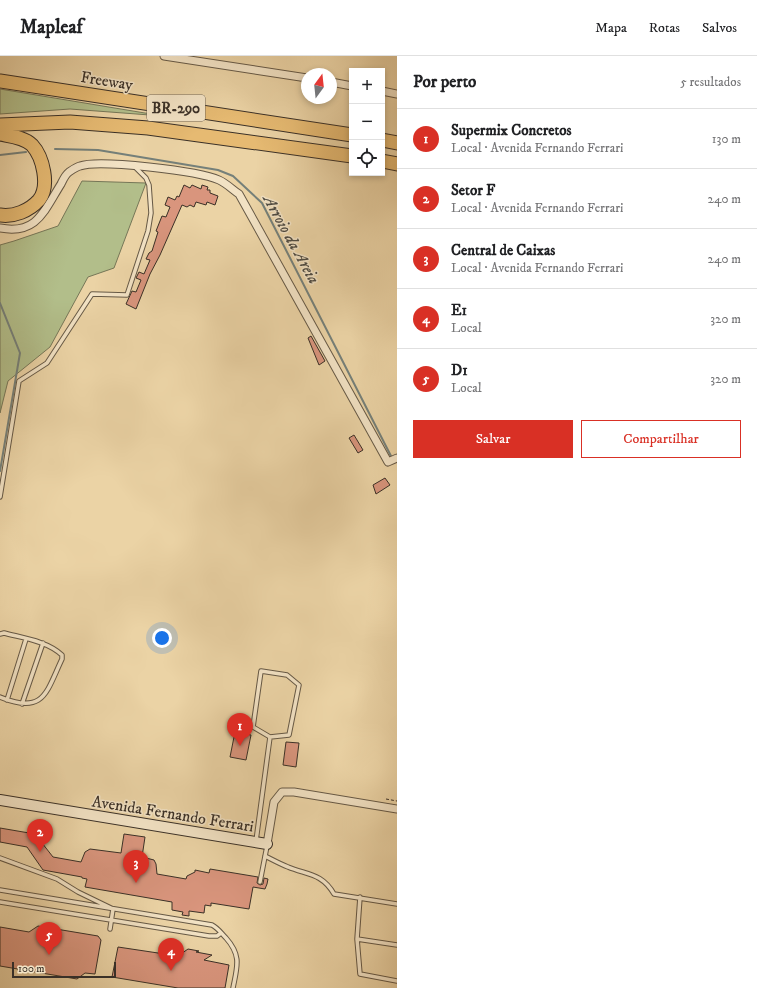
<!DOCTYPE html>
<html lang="pt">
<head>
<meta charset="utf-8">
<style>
	body { margin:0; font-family:"IM FELL DW Pica",serif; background:#f2f2f2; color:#202124 }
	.controls { position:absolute; right:12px; top:12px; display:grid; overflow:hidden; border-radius:0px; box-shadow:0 2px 6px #0003 }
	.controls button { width:36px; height:36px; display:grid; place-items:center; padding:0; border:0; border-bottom:1px solid #e0e0e0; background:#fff; color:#202124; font:20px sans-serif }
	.compass { position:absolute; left:301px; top:12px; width:36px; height:36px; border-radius:50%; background:#fff; box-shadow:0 2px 6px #0003; rotate:15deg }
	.scale { position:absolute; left:12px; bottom:10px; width:104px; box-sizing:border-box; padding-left:4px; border:2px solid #3a3027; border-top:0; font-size:11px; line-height:14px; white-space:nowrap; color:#3a3027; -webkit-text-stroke:3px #f2e2c4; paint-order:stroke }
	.you { position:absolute; left:162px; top:582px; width:14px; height:14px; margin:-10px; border:3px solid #fff; border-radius:50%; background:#1a73e8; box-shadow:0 0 0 6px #1a73e833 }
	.badge { display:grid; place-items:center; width:26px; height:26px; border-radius:50%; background:#d93025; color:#fff; font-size:13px; font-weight:700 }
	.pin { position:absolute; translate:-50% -33px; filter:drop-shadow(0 1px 2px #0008) }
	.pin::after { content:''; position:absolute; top:21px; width:14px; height:12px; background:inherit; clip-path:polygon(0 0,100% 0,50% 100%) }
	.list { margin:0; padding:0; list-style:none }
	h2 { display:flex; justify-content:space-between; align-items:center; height:52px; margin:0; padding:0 16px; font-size:17px }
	h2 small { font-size:13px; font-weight:400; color:#757577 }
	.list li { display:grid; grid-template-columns:26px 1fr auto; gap:12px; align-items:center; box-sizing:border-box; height:60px; padding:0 16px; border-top:1px solid #e0e0e0 }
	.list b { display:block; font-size:15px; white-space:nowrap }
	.list p { margin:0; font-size:13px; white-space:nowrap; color:#757577 }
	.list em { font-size:13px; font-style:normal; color:#757577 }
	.actions { display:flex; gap:8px; padding:12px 16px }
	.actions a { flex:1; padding:9px 0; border:1px solid #d93025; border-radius:0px; text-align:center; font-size:14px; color:#d93025 }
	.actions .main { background:#d93025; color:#fff }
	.icon { flex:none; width:22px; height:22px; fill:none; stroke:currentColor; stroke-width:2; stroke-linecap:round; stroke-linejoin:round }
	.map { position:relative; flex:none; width:397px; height:932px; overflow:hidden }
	header { display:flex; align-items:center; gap:24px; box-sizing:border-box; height:56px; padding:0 20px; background:#fff; border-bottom:1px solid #e0e0e0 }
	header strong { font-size:19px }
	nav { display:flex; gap:22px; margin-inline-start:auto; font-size:14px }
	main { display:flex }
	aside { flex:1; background:#fff }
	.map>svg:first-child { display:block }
</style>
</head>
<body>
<header>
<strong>Mapleaf</strong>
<nav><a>Mapa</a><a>Rotas</a><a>Salvos</a></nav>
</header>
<main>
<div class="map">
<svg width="397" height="932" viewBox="0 0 397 932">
	<rect width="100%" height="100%" fill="#ebd3a5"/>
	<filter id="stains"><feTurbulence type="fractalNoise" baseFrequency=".005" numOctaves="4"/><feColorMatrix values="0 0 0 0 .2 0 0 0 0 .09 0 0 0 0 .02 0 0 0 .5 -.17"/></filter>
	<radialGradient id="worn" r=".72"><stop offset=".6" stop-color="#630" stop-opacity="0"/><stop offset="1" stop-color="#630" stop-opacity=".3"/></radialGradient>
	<path fill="#b2be8a" stroke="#767758" d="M0,33l163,27 -93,-7 -70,5z
		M82,125l64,2 -32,85 -26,9 -38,70 -42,34 -8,32v-168l14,-4 44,-15z"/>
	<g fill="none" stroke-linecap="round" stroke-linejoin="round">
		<path stroke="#75807a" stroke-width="2" d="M55,93l43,1 120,20 15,6 29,27 130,255
			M0,99l26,-3
			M0,247l20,50 -20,118"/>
	</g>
	<path fill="#d9957d" stroke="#3a3027" d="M184,129l6,3 2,-3 9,4 1,-4 6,2 -1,3h3v3l8,3 -3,9 -8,-3 -1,3 -10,-3 -2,5 -4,-2 -3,2 -5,-2 -22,50 -10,19 -14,35 -10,-5 6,-13 4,1 5,-12 -5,-2 3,-6 5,2 6,-14 -4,-1 3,-6 3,-2 6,-19 -2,-1 6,-15 4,1 4,-10 -5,-2 3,-8 7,3 2,-4 2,1z
		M311,280l14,25 -6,4 -11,-27z
		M354,379l9,15 -5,3 -9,-15z
		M385,422l5,7 -14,9 -3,-9z
		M235,676l16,3 -5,25 -16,-3z
		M286,686l13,1 -3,24 -13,-2z
		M0,772l35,6 18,23 28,5 4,-10 5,-3 31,4 3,-19 21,3 -3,20 12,3 2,4 1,10 29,5 1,-3 8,-4v-2l14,3 1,-4 48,8 -1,6 3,2 3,-1 1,-6 4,1 -1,5 -2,5 -12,-2 -4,22 -38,-6v3l-6,-1 -1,8 -15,-2v5l-7,-1 1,-3 -11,-2v-8l-87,-15 2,-8 -5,-1v-1l-39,-7 -16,-23 -27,-5z
		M38,870l60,10 3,4 -6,34 -10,-1 -8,6 -77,-13v-39l29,5z
		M118,891l60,9 10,-7 11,2 -3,1 16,3 -8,5 25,5 -4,23h-47l-66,-11z"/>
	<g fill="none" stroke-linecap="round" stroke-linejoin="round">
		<g stroke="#665946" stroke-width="5.5">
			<path id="lane" d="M0,441l19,-116 28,-18 45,-69 35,1 21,-64 3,-18 -2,-28 -3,-7 -11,-11
				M0,578l4,-1c19,5 43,8 58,22v4c-16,34 -18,56 -62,38
				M261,615l26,4 12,10 -10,50 -19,2 -17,-10z
				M7,644l19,-61
				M22,648l21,-61
				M256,785l14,-104
				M265,800c8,4 15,8 23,11 19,8 34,6 46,27l63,10
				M0,802l57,21 21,13 35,17 -3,20
				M260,826l7,-36
				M0,834l212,35c6,3 9,8 14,13 16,18 11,29 7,50
				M360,841l-3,42 3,35 37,7
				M0,846l209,34h8l4,-3
				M357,883l40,6"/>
		</g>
		<g stroke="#665946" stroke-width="9">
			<path id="street" d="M164,0l143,22
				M331,26l21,4
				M382,35l15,3
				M0,172c37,7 44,-17 61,-44 2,-4 4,-9 8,-12 3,-2 7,-5 11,-6 19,-7 119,5 139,14 7,3 14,10 20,14l149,268 9,-4
				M267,788l7,-42 8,-10h12l103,17"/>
		</g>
		<g stroke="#3a3027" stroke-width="12">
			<path id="secondary" d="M0,744l267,44"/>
		</g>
		<g stroke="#3a3027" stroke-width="15">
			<path id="highway" d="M0,25l352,54
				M0,69l70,-3 78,6 204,28
				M0,78c10,2 24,3 32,11 11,12 18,41 7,55 -10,11 -25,17 -39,15
				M382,84l15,3
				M382,105l15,3"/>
		</g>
		<path stroke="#3a3027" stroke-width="1" stroke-dasharray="3 2" stroke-linecap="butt" d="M386,743l11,2"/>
		<use href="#lane" stroke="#f2e2c4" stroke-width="3.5"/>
		<use href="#street" stroke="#f2e2c4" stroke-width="7"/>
		<use href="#secondary" stroke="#f2e2c4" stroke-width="10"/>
		<use href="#highway" stroke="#e6ba72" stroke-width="13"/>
	</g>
	<g text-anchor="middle" stroke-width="3" stroke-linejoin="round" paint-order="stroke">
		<rect fill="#f2e2c4" stroke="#716556" stroke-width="1" x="147" y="39" width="58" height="26" rx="3"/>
		<g font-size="15" font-weight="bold" fill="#3a3027">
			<text x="176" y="57">BR-290</text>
		</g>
		<g font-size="16" fill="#3a3027" stroke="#f2e2c4">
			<text transform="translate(107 24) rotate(9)" y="6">Freeway</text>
			<text transform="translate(173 757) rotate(9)" y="6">Avenida Fernando Ferrari</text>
		</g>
		<g font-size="17" font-style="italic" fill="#4e4b43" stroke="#f2e2c4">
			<text transform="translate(292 183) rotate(61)" y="6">Arroio da Areia</text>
		</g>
	</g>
	<rect width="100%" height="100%" filter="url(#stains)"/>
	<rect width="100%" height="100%" fill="url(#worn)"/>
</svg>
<div class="controls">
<button>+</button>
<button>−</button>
<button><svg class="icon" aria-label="locate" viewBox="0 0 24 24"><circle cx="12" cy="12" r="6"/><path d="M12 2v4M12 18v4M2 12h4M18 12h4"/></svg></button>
</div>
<svg class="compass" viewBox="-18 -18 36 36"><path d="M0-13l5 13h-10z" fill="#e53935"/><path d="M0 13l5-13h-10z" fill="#757577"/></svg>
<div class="scale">100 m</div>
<div class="you"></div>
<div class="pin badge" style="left:240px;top:690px">1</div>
<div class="pin badge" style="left:40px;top:796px">2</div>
<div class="pin badge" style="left:136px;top:827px">3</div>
<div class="pin badge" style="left:171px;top:915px">4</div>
<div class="pin badge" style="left:49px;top:899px">5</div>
</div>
<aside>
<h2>Por perto<small>5 resultados</small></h2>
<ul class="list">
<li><span class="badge">1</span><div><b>Supermix Concretos</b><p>Local · Avenida Fernando Ferrari</p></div><em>130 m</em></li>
<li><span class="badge">2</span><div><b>Setor F</b><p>Local · Avenida Fernando Ferrari</p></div><em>240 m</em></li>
<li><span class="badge">3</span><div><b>Central de Caixas</b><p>Local · Avenida Fernando Ferrari</p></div><em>240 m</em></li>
<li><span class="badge">4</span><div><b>E1</b><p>Local</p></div><em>320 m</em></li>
<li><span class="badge">5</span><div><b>D1</b><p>Local</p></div><em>320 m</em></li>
</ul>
<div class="actions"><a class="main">Salvar</a><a>Compartilhar</a></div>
</aside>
</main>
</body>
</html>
